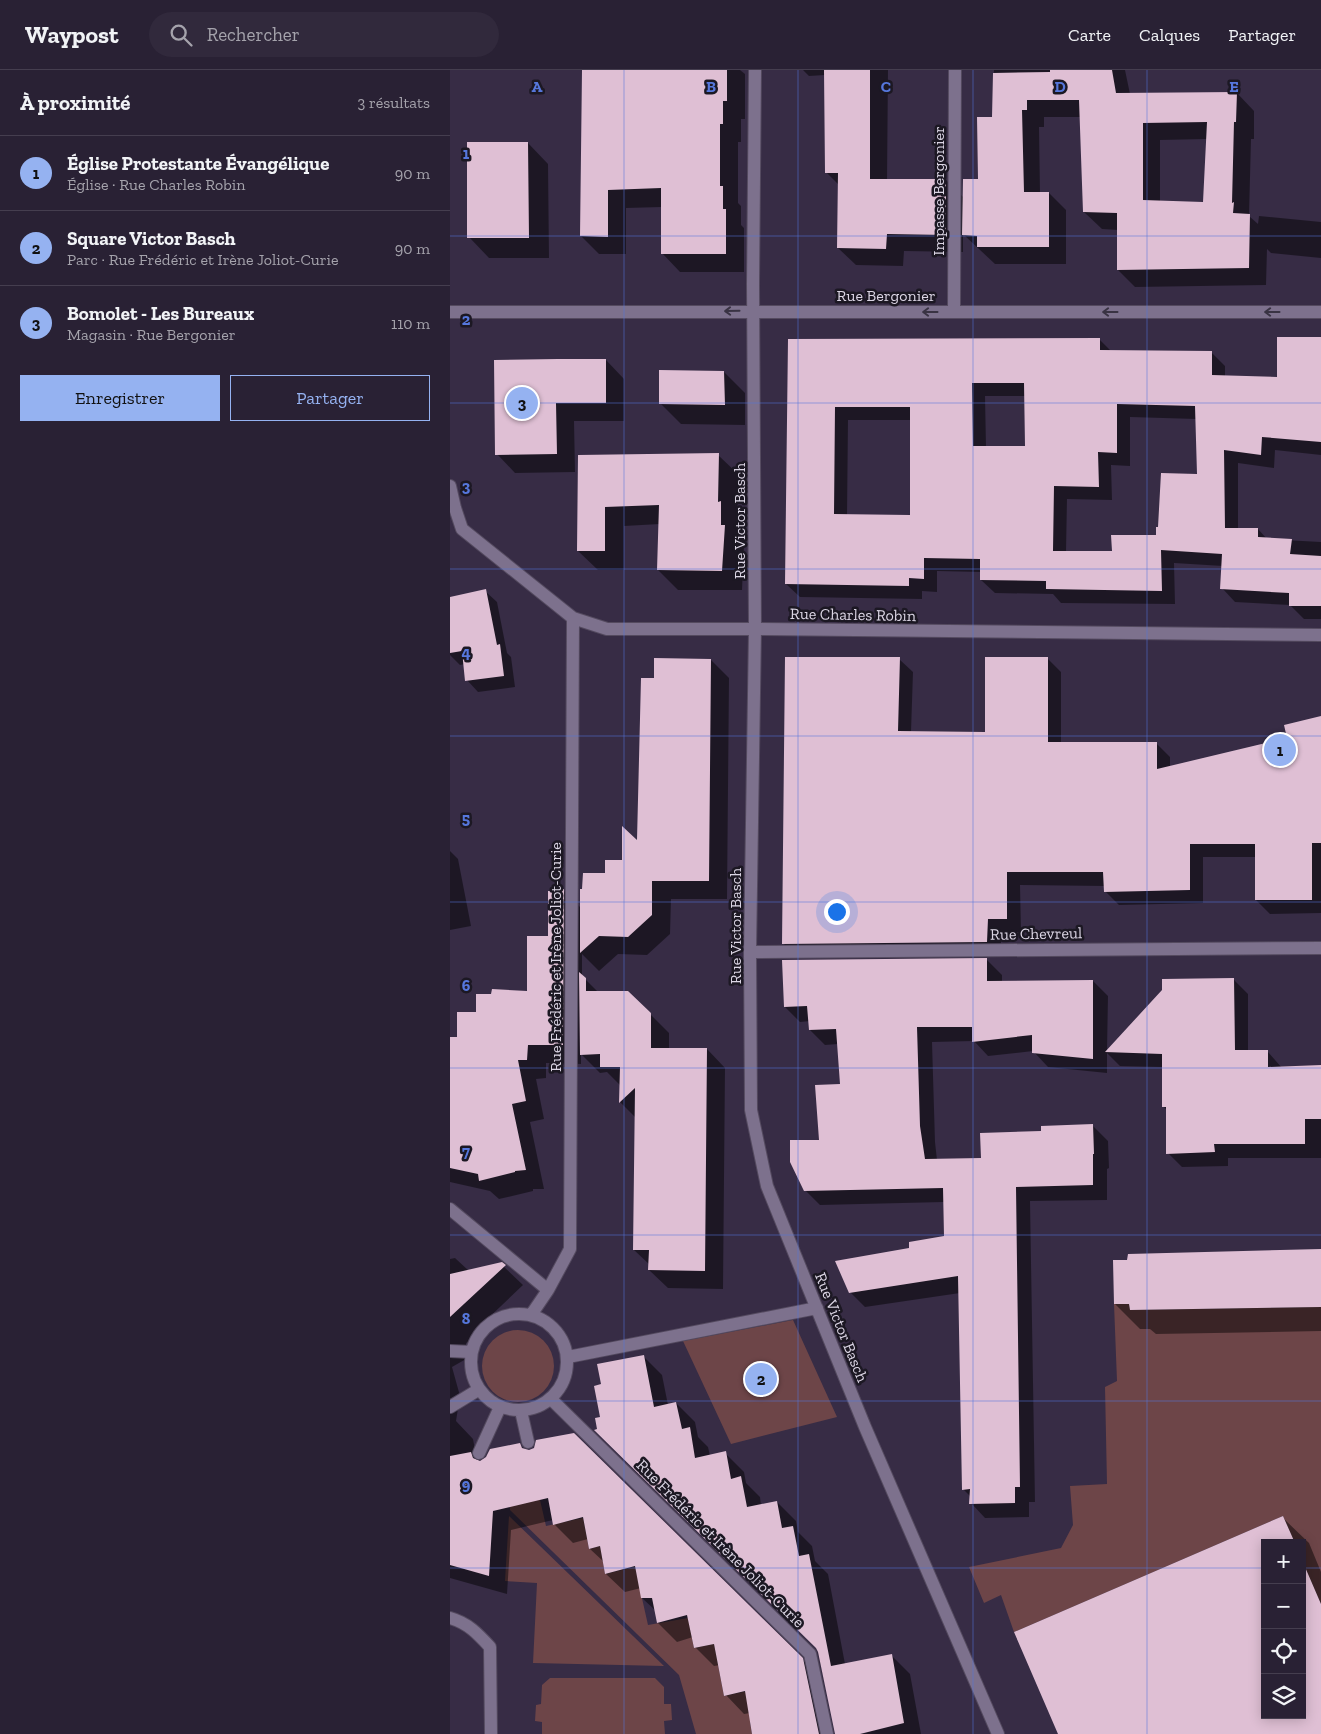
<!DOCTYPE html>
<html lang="fr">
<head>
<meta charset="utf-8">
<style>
	body { margin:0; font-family:"Zilla Slab",serif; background:#31293c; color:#f1f3f6 }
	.controls { position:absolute; right:15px; bottom:15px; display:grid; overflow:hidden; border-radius:0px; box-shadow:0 2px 12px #0003 }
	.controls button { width:45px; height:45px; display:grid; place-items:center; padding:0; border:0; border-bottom:1px solid #453e4f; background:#292134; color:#f1f3f6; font:25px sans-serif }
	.you { position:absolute; left:386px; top:841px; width:18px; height:18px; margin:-12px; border:4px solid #fff; border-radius:50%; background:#1a73e8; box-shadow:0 0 0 8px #1a73e833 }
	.badge { display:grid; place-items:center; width:32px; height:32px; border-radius:50%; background:#95b2f1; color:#111; font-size:16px; font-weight:700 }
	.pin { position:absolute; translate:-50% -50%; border:2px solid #fff; box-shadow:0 1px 5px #0006 }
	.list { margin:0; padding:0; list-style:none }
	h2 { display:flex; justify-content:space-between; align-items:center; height:65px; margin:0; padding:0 20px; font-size:21px }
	h2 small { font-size:16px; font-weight:400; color:#a5a3ac }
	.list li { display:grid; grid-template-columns:32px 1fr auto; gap:15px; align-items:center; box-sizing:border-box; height:75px; padding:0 20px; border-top:1px solid #453e4f }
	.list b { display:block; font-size:19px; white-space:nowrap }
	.list p { margin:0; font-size:16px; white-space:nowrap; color:#a5a3ac }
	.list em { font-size:16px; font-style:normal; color:#a5a3ac }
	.actions { display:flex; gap:10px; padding:15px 20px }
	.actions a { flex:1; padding:11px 0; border:1px solid #95b2f1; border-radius:0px; text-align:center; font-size:18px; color:#95b2f1 }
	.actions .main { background:#95b2f1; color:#111 }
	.icon { flex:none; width:28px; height:28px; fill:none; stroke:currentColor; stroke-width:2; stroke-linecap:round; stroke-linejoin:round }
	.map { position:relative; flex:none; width:871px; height:1664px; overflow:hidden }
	header { display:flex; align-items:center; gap:30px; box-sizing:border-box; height:70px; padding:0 25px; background:#292134; border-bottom:1px solid #453e4f }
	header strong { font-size:24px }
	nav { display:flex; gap:28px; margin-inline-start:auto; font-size:18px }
	.search { width:350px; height:45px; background:#31293c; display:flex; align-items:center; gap:12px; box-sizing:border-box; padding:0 18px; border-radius:28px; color:#a5a3ac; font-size:19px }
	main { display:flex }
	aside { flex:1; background:#292134 }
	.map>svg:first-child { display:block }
</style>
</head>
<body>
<header>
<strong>Waypost</strong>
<div class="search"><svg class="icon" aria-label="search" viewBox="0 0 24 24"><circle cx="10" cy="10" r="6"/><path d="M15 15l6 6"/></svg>Rechercher</div>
<nav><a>Carte</a><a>Calques</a><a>Partager</a></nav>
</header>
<main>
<aside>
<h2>À proximité<small>3 résultats</small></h2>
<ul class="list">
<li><span class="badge">1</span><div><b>Église Protestante Évangélique</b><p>Église · Rue Charles Robin</p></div><em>90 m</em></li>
<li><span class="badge">2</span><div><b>Square Victor Basch</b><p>Parc · Rue Frédéric et Irène Joliot-Curie</p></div><em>90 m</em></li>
<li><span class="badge">3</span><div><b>Bomolet - Les Bureaux</b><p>Magasin · Rue Bergonier</p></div><em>110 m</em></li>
</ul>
<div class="actions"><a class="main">Enregistrer</a><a>Partager</a></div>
</aside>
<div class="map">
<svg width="871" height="1664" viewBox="0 0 871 1664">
	<rect width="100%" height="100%" fill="#372c45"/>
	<path fill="#6d4548" d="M664,1234h15l1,6 191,-3v297l-19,-44v-17h-7l-12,-27 -269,116 -13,-37 -17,8 -15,-36 92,-19 12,-23 -3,-39 37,-2 -2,-97 12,-6z
		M343,1250l44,97 -106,27 -48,-103z
		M32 1296a36 36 0 1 1 72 0a36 36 0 1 1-72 0Z
		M60,1410l30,20 6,26 37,-8 6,31 11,-3 5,28 30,-7 13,58 40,-7 6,30 20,-4 10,52 28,-6 -2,33 2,11h-56l-17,-59 -169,-165z
		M59,1446l155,150 -131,-3 4,-80 -32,-2z
		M100,1608h105l9,9v17h7l1,16 -8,1 1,13h-123v-12l-7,-1 1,-16 5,-1 1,-19z"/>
	<path fill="#0007" fill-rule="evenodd" d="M133,0h157l5,4v45h-4v23h-3v61l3,3v19l3,3v44h-64l-18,-19v-46l-36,1v46h-27l-18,-18z
		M353,0h85l-1,111 59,-1 18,18 15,-18 14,-62 1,-48h131l5,24 107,-1 17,18v28h-3l-2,77 9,8 1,-8 62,6v36l-50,-5 -4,-4 -1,36 -131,2 -17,-17v-40l-16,-1 -18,-17 -3,-95h-37v10h-5l1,66h9l17,17v54h-71l-32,-30v18l-59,-1 -1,15 -47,-1 -18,-17 1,-63 -13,-13 -1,-97 -16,1zM757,69l-3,64 -44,-1v-62z
		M78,73l20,21 1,94h-60l-20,-21z
		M871,268v117l-46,-5 -1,18 -36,-5v66h20l9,10 54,3v77h-17l-14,-14 -55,-3 -13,-14 1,-22 -49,-3 1,41 -114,-1 -8,-9 -58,-1 -14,-13v-8l-44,-1v21l-15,-1v8l-122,-2 -14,-13 3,-243 311,-1 11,11 100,1 14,14v10l54,2zM535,326h41v52l-40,-1zM680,347l66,2 2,57 -41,60 -44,16h-47l1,-53 45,1 -1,-35 19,1zM398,350h63v96h-64z
		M156,290l18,19v42h-50l1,51 -60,1 -18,-19 -1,-93z
		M274,302l21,21v32l-64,-1 -21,-21z
		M268,385l20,19 -1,45 3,3v20l4,3 -2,45h-64l-20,-20 2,-46 -36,2v44h-26l-20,-19 1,-94z
		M35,521l12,11 10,51 4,4 4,30 -37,5 -11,-12 -2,-16 -5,1 -10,-10v-56z
		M449,589l14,13 -2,60 75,1 62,-74 13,13v71h95l14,14v10l118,-28 33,-22v196l-51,1 -14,-14v-43h-53v46l-84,2 -14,-14v-5l-85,-1 1,47h-20v23l-204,2 -14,-14z
		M261,590l18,18 -2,221h-56l-1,35 -23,21 -29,-1 -19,17 -17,-17v22l16,16h30l41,41v16h38l18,19 -2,221 -55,-1 -19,-18 1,-5 -16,-15 2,-132 -16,-16 1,-16 -14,-14 -7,1 -19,-19v10l-35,-1v15l-10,1 8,40 -14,3 14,67h-11v2l-34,8 -9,-8 -40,-9v-92l8,-52 19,-24 52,-22 20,-55 14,-47 18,18 25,-34 18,-12 15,-19 17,-164z
		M0,781l8,8 13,67 -21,4z
		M537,890l15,15v7l91,-1 15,15 -1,55 127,-71 14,14v58h20l14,16 39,-1v91h-93v8l-46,1 -14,-14 -1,-43 -3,-3 -1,-40 -43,-1 -13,-13v20l-59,-6 -15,-16 -45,5 -14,-15 -42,1 3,100 2,18 45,-1 60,-27 51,-6 15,15 1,27 -2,1v31l-77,1 5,301h-6v15l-44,1 -14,-15v-6l-8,-8 -3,-196 -95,14 -15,-15 61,-43 34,-12 -1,-35 -124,3 -15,-15 15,-48 21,-57 -3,-41 -13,1 -15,-15v-9l-10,1 -15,-15z
		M871,1181v80l-165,3 -6,-5h-10l-25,-25z
		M5,1188l14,13 32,-7 22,21 -42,40 2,10 -17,8v16l-14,8 8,29 -4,25 17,18 4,21 2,1 6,-1 35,-15 5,5 4,1 45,-16 247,243 12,56h-80l-3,-21 -6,1 -18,-19 -6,-30 -6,1 -19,-19 -2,-10 -16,5 -19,-19 -2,-12 -14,-13 -1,-10 -16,4 -19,-18 -2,-12 -14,-13 -2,-10 -15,4 -19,-19 -1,-4 -42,10 -4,64 -57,-16v-319z
		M193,1286l19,19 6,30 8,-2 19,19 3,15 10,10 2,9 15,-3 19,19 2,11 14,14 1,9 16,-4 19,19 2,11 14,14 3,15 13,13 17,90 46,-9 19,19 11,60h-85l-19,-86 -215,-229v-34z
		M833,1448l26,25 12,29v162h-261zM815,1473h37v172h-37z"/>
	<path fill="#dfbfd4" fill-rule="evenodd" d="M132,0h145v31h-4v23h-3v62h3v23h3v45h-65v-66l-53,2v47l-28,-1z
		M374,0h46v109h76v56l-59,-1 -1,15 -49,-1 1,-75h-13z
		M600,0h62l4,23 121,-1 -1,30h-2l-2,81 2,-1 -1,11 17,1 -1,54 -132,2v-57l-34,-1 -4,-112h-52v10h-5l2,82h25v55h-72v-11l-15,-1 1,-56h15l-1,-62h15l1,-44 57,-1zM757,52l-4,80 -60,-2v-77z
		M17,72h61l1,96h-62z
		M827,267h44v105l-59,-5 -1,18 -37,-5 1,78h33v9l34,2 -2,15 31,2v50h-32v-13l-69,-4 2,-35 -61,-4 1,41 -116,-2v-8l-66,-1v-21l-56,-1v21l-15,-1v8l-124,-2 3,-245 312,-1v12l112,1v24l65,2zM522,313h52l1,63h-52zM667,334l78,2 2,68 -36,-1 -3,54h-2v8h-45l1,16h-59l1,-65 45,1 -1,-35 19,1zM385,337h75v108l-76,-1z
		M108,289h48v44h-50l1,51 -62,1 -1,-95z
		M209,300l65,1 1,34 -66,-1z
		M269,383l-1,49 3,-1v24h4l-3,46 -65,-1 2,-65 -54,2v44h-28l1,-96z
		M36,519l11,56 3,-1 4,32 -39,5 -3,-30 -12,2v-56z
		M335,587h115l-2,74 87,1v-75h63v85h109v27l130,-31 -3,-13 37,-9v127h-9v57h-57v-56h-65v46l-86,2 -1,-20h-96v47h-19l-1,23 -205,2z
		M204,588l57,1 -2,222h-57v34l-24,22 -29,-1 -19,17v-64h2l1,-16h22v-13h17v-34l15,14 4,-162h13z
		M112,819h2l-1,156h-35l-1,15h-9l8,41 -14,3 14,66 -11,1v1l-36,9 -1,-7 -28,-6v-131h7v-25h19v-18h15l1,-5 35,2v-55h21v-45h13z
		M537,888v23l106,-1v79l-61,-6v-18l-60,7v-15h-55l3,99 5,33 56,-1 -1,-25 61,-2v-5l52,-2 1,30h-1v31l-77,2 4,300h-5v16l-46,1 1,-15 -8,1 -4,-214 -109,17 -14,-32 74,-13v-6l35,-6 -1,-48 -139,3 -14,-29v-22h29l-4,-55 25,-1 -4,-55 -27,1 -2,-24 -23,1 -2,-47z
		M129,902l7,6v13h42l23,22v35h56l-2,223 -57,-1 1,-20h-16l2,-162 -16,15 1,-36h-20v-13l-20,1z
		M784,908l1,72h33v17l53,-2v54h-16v25h-91l1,8 -49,2v-47h-4v-53l-57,-2 57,-62v-11z
		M871,1179v58l-191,3 -1,-6h-15l-1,-44h14l1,-6z
		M52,1192l4,3 -56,52v-43z
		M194,1285l10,52 22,-5 6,27 8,-2 5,31 31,-7 5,28 10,-3 6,31 30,-6 5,27 11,-2 6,30 10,-2 22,112 61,-12 12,69 -44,11h-25l-17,-82 -2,-4 -222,-218 3,-1 -2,-11 5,-1 -6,-31 7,-2 -4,-20z
		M124,1363l229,225 16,76h-67l-7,-43 -21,5 -10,-52 -20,4 -7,-33 -30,8 -5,-25h-11l-6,-32 -30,8 -5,-28 -11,3 -6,-32 -30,8 -5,-27 -55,13 -4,65 -39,-11v-109l21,-4 2,6 7,3 6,-4 4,-8 30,-6 2,5 7,2 5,-2 2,-8z
		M833,1446l12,27h-30v172h37v-155l19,44v130h-263l-44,-102z"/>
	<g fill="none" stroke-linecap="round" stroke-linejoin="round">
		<g stroke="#544a5f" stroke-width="14">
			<path id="street" d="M305,0l-2,214 2,345 -5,323 1,158 16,76 98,241 133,307
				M0,242h871
				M504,242l1,-242
				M0,416l5,22 7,21 111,89 34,11h148l566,6
				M300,882l571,-4
				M0,1139l98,81
				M21 1292a48 48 0 1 1 96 0a48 48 0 1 1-96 0Z
				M81,1245l17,-25 22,-41 3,-631
				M0,1281l21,1
				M118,1287l249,-49
				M101,1329l259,255 17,80
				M0,1337l28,-17
				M71,1341l7,31
				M29,1383l21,-46
				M0,1548c18,5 28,16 40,29l1,87"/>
		</g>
		<use href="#street" stroke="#7d718d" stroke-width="12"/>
	</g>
	<defs><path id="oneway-shaft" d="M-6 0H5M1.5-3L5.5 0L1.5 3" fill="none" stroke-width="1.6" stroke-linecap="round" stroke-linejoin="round" transform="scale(1.25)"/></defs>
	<g stroke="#393343">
		<use href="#oneway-shaft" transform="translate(282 241) rotate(179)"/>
		<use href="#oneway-shaft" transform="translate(480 242) rotate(-180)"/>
		<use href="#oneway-shaft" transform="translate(660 242) rotate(-180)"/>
		<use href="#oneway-shaft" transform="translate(822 242) rotate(-180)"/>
	</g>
	<path fill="none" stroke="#5677dc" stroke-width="1" stroke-opacity="0.55" d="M174,0v1664M348,0v1664M523,0v1664M697,0v1664M0,166h871M0,333h871M0,499h871M0,666h871M0,832h871M0,998h871M0,1165h871M0,1331h871M0,1498h815M852,1498h19"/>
	<g text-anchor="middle" stroke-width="5" stroke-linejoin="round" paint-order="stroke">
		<g font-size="16" fill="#dcd6e5" stroke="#1c1823">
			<text transform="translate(488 121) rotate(-90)" y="6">Impasse Bergonier</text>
			<text x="436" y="231">Rue Bergonier</text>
			<text transform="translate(289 451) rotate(-90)" y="6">Rue Victor Basch</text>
			<text transform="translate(403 544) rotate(1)" y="6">Rue Charles Robin</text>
			<text transform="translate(285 856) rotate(-90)" y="6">Rue Victor Basch</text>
			<text transform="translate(586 863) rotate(-1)" y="6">Rue Chevreul</text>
			<text transform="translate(105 887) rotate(-90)" y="6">Rue Frédéric et Irène Joliot-Curie</text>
			<text transform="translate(392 1257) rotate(68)" y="6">Rue Victor Basch</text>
			<text transform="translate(271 1473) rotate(45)" y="6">Rue Frédéric et Irène Joliot-Curie</text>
		</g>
	</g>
	<g font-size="16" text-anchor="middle" font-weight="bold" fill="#5677dc" stroke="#1c1823" stroke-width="5" stroke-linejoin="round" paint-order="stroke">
		<text x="87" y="22">A</text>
		<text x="261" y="22">B</text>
		<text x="436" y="22">C</text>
		<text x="610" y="22">D</text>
		<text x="784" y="22">E</text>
		<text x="16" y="89">1</text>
		<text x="16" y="255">2</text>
		<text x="16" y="422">3</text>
		<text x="16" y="588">4</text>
		<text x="16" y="754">5</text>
		<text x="16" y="921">6</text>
		<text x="16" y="1087">7</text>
		<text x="16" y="1254">8</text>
		<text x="16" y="1420">9</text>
	</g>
</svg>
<div class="controls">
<button>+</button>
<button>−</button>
<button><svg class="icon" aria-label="locate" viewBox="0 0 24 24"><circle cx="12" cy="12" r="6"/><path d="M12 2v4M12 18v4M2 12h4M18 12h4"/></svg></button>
<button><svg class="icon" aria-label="layers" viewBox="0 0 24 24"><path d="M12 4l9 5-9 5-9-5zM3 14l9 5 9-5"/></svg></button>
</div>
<div class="you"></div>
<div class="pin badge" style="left:830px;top:680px">1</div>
<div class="pin badge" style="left:311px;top:1309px">2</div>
<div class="pin badge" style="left:72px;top:333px">3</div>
</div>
</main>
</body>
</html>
